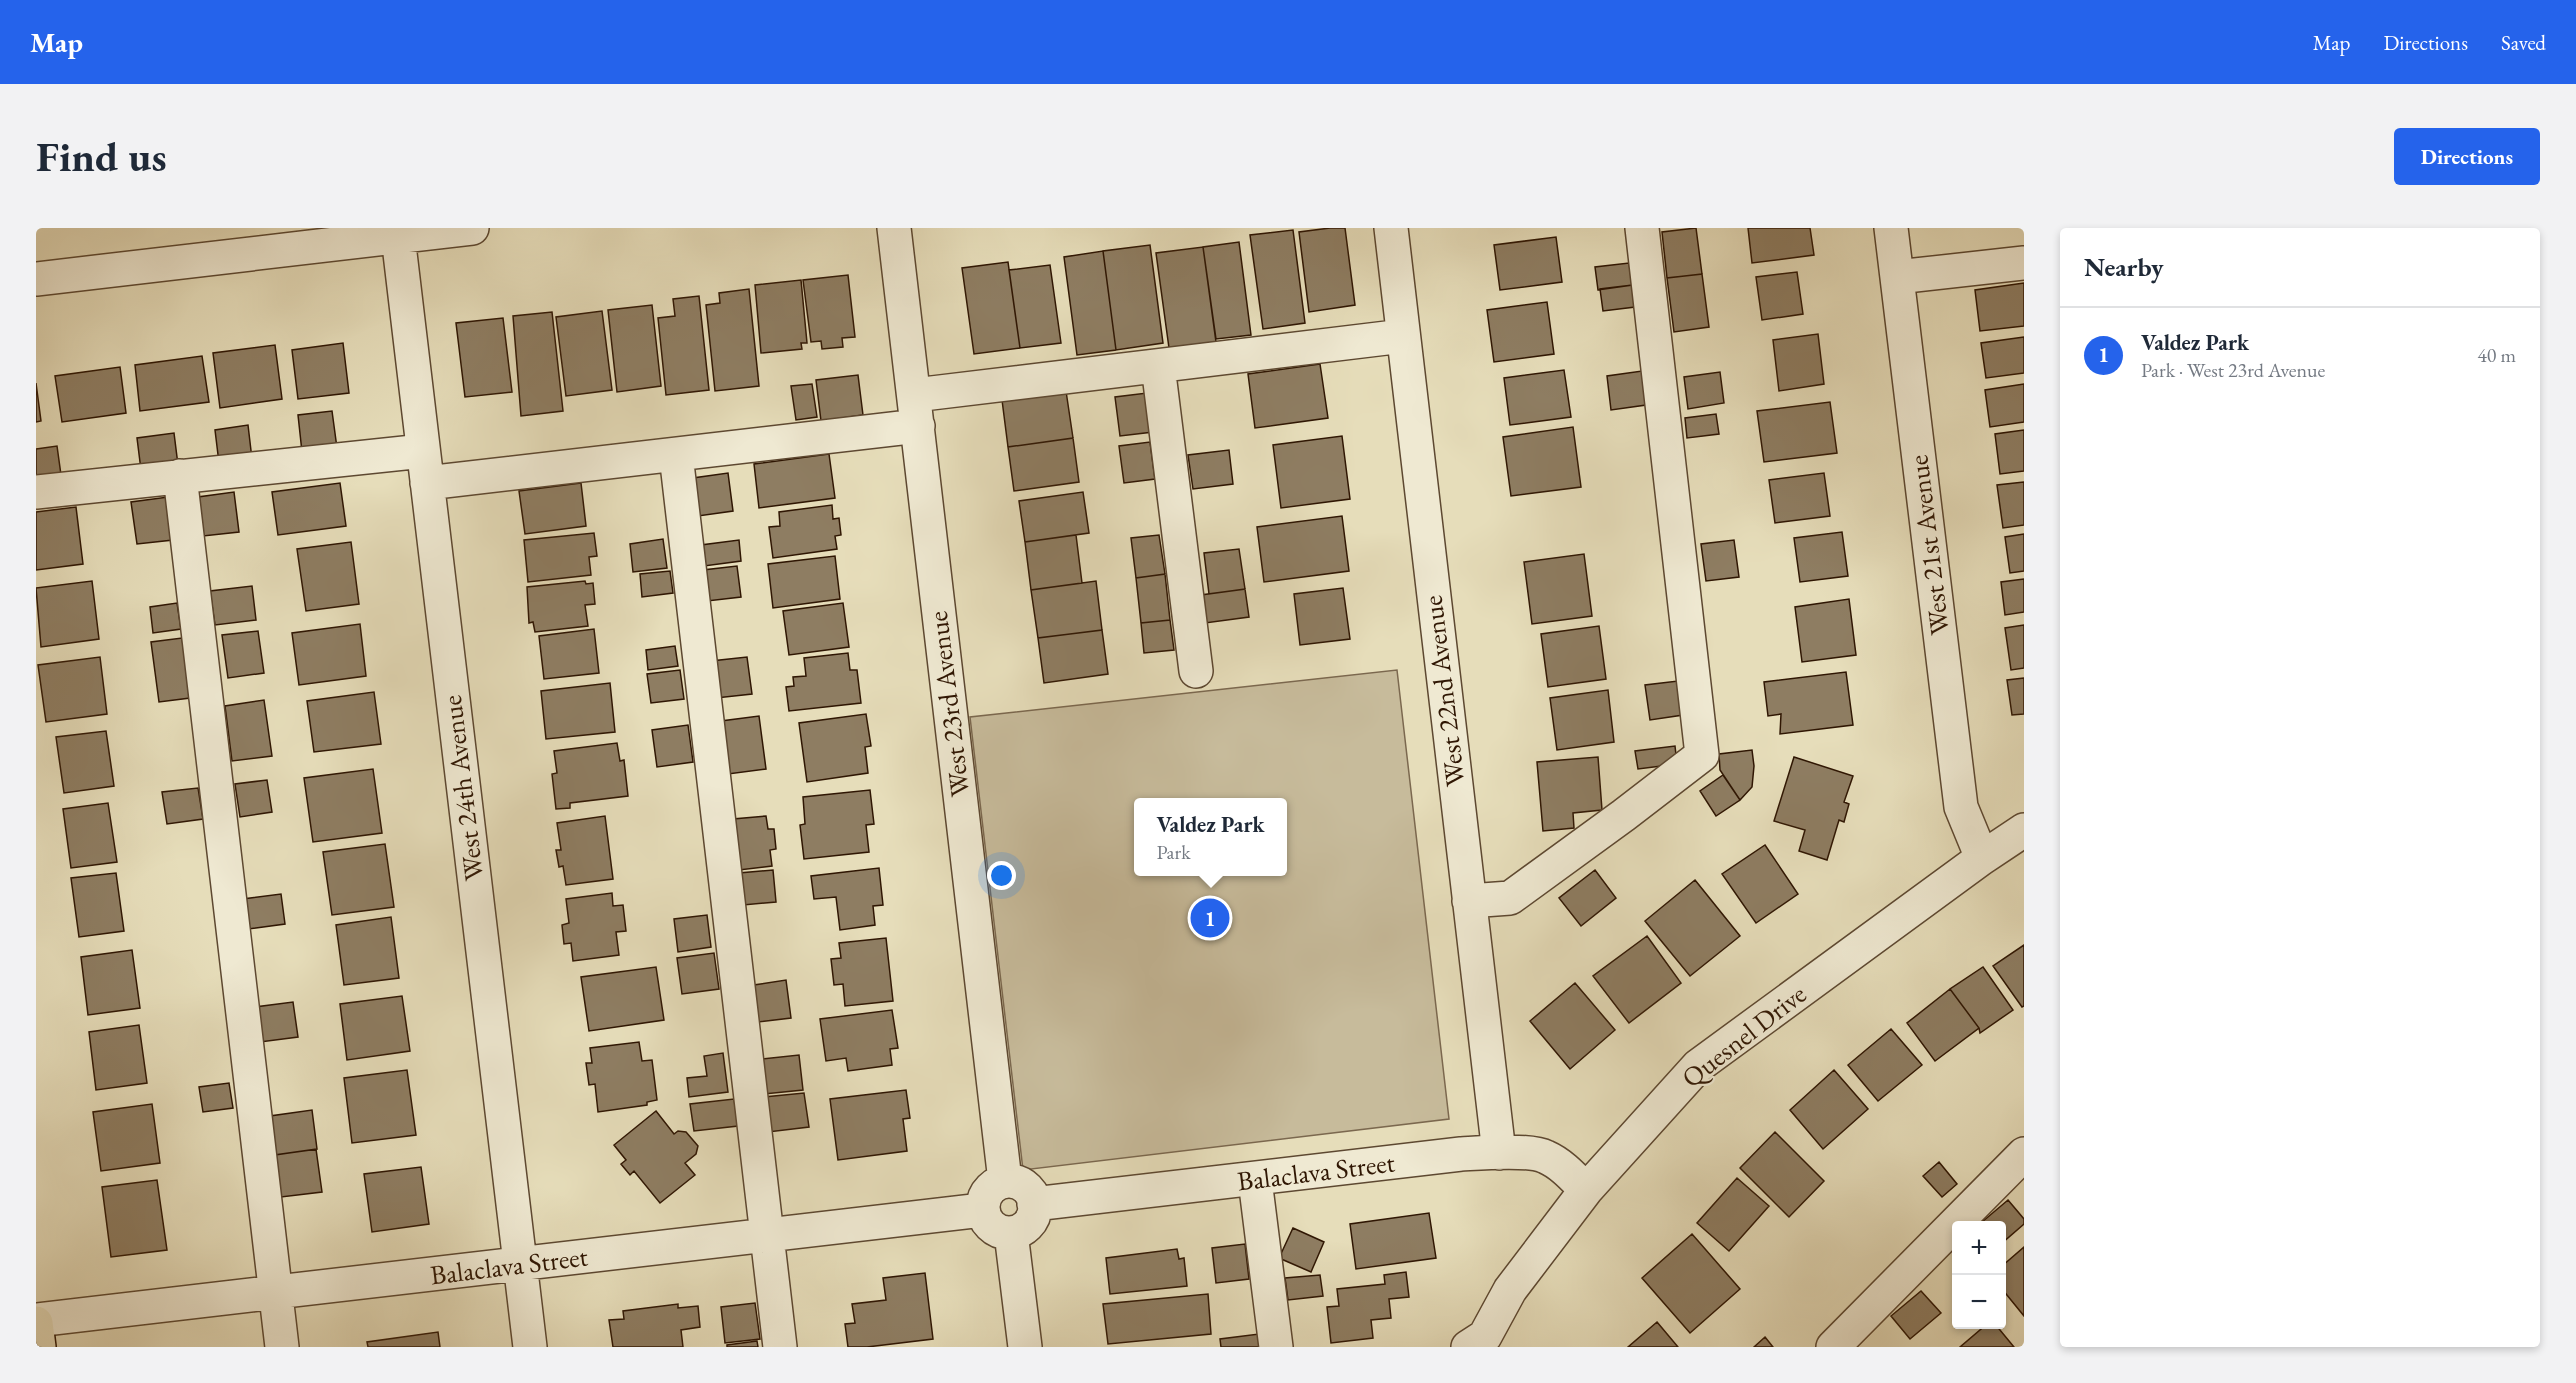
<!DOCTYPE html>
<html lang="en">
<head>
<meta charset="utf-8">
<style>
	body { margin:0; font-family:"EB Garamond",serif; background:#f2f2f3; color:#1f2937 }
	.controls { position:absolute; right:18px; bottom:18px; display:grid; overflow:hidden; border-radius:6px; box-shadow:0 3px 9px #0003 }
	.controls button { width:54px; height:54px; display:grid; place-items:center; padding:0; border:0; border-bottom:2px solid #e0e1e3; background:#fff; color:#1f2937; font:30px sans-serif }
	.you { position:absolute; left:966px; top:648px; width:21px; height:21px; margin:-15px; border:4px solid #fff; border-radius:50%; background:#1a73e8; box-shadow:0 0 0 9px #1a73e833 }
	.badge { display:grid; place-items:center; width:39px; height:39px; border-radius:50%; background:#2563eb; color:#fff; font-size:20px; font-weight:700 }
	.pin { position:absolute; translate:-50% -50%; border:3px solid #fff; box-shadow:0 2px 6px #0006 }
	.popup { position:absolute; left:1098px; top:570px; width:153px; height:78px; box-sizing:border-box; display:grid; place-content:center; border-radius:6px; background:#fff; filter:drop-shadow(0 2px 4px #0005); font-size:20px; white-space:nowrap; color:#747a83 }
	.popup b { font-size:22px; color:#1f2937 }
	.popup::after { content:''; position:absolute; left:50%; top:100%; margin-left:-12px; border:12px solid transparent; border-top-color:#fff }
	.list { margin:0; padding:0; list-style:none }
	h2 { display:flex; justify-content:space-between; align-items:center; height:78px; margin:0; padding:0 24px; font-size:26px }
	h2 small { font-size:20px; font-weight:400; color:#747a83 }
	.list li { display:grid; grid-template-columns:39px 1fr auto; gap:18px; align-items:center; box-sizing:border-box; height:96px; padding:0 24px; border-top:2px solid #e0e1e3 }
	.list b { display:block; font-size:22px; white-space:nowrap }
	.list p { margin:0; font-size:20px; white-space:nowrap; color:#747a83 }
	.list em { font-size:20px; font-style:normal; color:#747a83 }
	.map { position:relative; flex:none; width:1988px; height:1119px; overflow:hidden; border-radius:6px }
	header { display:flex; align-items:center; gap:36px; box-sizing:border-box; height:84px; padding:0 30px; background:#2563eb; color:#fff }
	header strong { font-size:28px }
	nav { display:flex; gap:33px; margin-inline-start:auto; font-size:21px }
	.intro { display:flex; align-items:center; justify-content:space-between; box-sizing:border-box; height:144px; padding:0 36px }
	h1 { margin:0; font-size:42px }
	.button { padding:15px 27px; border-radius:6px; background:#2563eb; color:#fff; font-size:21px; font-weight:700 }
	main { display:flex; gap:36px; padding:0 36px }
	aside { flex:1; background:#fff; border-radius:6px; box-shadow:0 3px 9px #0003 }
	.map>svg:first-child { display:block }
</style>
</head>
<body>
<header>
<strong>Map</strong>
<nav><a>Map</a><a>Directions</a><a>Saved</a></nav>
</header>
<div class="intro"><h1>Find us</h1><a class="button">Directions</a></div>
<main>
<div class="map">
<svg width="1988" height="1119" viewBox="0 0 1988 1119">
	<rect width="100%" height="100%" fill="#e6ddba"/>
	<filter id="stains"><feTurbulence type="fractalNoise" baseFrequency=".00333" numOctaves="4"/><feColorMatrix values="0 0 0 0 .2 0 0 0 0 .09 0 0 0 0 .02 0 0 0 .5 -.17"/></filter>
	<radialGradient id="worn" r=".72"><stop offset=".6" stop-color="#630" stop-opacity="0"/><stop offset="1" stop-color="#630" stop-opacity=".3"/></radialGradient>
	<path fill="#c7bb9b" stroke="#7b684f" stroke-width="1.5" fill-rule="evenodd" d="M1361,442l52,449 -426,51 -53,-453zM1102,574h144v70h-144z"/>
	<path fill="#8e7d62" stroke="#2f1603" stroke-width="1.5" d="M1294,0h15l10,77 -46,7 -10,-80z
		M1660,0l6,46 -35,4 -5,-46z
		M1712,0h62l4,27 -62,8z
		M1257,2l12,93 -42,6 -13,-94z
		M1520,9l6,45 -62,8 -6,-45z
		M1203,14l12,93 -35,4 -13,-92z
		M1114,17l13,98 -47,7 -13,-99z
		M1167,19l13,95 -47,6 -13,-95z
		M1067,23l13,99 -39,5 -13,-98z
		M972,34l12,86 -46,6 -12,-86z
		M1593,35l3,22 -34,5 -3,-23z
		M1014,37l11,78 -41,5 -11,-78z
		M1761,44l6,42 -41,6 -6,-43z
		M1666,46l7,53 -35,5 -7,-54z
		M812,47l7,62 -13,1 1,9 -21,2 -1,-8 -10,1 -8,-62z
		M765,52l6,63h-6l1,6 -41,4 -6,-68z
		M1988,55v43l-44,5 -5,-41z
		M1596,57l3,22 -32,4 -3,-22z
		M713,61l10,97 -44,5 -9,-86 14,-2 -1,-10z
		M663,68l10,94 -43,5 -8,-77 17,-2 -2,-17z
		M1511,74l7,52 -60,8 -7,-52z
		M616,77l9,81 -44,6 -9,-82z
		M566,83l10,79 -46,6 -10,-79z
		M516,84l11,99 -42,5 -8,-100z
		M467,90l9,74 -47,5 -9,-74z
		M1782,106l6,50 -45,7 -6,-51z
		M1988,109v36l-38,5 -5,-35z
		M307,115l6,50 -51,6 -6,-49z
		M239,117l7,54 -62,9 -7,-55z
		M166,128l7,46 -69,9 -5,-46z
		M1284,136l8,54 -73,10 -7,-54z
		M84,139l6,46 -64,9 -7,-46z
		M1528,142l7,47 -61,8 -6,-47z
		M1606,143l4,34 -35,5 -4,-34z
		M1684,144l4,31 -36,6 -4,-32z
		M822,147l5,40 -42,6 -5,-41z
		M0,155l5,38 -5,1z
		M776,156l5,33 -21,3 -5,-34z
		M1988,156v38l-34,5 -5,-37z
		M1030,163l7,47 -65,9 -6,-47z
		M1111,165l6,39 -33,4 -5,-39z
		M1794,174l7,51 -73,9 -7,-51z
		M296,183l5,37 -35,4 -4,-37z
		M1680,186l3,20 -32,4 -2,-20z
		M212,197l4,34 -33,4 -4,-33z
		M1537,199l8,60 -70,9 -8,-59z
		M1988,202v41l-24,3 -5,-40z
		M138,205l4,32 -37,5 -4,-32z
		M1306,208l8,63 -69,9 -8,-63z
		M1037,210l6,44 -65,9 -6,-44z
		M1114,214l5,37 -31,4 -5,-37z
		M21,218l4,29 -25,4v-30z
		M1193,222l4,34 -40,5 -5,-34z
		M793,226l6,44 -76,10 -5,-44z
		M692,245l5,38 -35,5 -5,-38z
		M1788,245l6,43 -55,7 -6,-43z
		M1988,254v43l-21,3 -6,-43z
		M304,255l6,43 -68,9 -6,-43z
		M545,255l5,43 -61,8 -6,-43z
		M198,264l5,40 -36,4 -5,-39z
		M1047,264l6,41 -64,9 -6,-41z
		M132,269l5,43 -36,4 -6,-42z
		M796,277l1,14 6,-1 2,17 -6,1 2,13 -64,9 -4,-31 11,-1 -1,-14z
		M40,279l7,57 -47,6v-58z
		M1306,288l7,55 -85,11 -7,-55z
		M1806,304l6,44 -48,6 -6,-44z
		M558,305l3,23 -8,1 2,18 -63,7 -4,-42z
		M1988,306v37l-14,2 -5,-36z
		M1040,307l6,48 -51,7 -6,-48z
		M1123,307l6,39 -29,4 -5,-40z
		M627,311l4,29 -34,4 -3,-28z
		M703,312l2,21 -37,5 -3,-21z
		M1698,312l5,37 -33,4 -5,-37z
		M315,314l8,62 -53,7 -9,-62z
		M1203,321l6,40 -36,5 -5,-41z
		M1548,326l8,62 -60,8 -8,-62z
		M799,328l5,43 -67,9 -5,-44z
		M701,338l4,31 -34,4 -4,-31z
		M634,343l3,22 -31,4 -2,-23z
		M1129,346l5,46 -29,3 -5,-45z
		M1988,351v33l-19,3 -4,-33z
		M56,353l7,58 -58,8 -5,-59z
		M549,353l1,3 7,-1 2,21 -10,1 3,21 -53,6 -2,-10 -4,1 -2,-36z
		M1060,353l6,49 -64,8 -7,-48z
		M216,358l4,34 -41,5 -5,-34z
		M1307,360l7,51 -50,6 -6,-51z
		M1209,361l4,28 -44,6 -4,-28z
		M1813,371l7,56 -54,7 -7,-55z
		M141,375l4,26 -28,4 -3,-26z
		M807,375l6,44 -60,8 -6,-44z
		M1134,392l4,30 -30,3 -3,-30z
		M324,396l6,52 -67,9 -7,-52z
		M1988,397v43l-13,2 -6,-42z
		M1563,398l7,53 -58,8 -7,-53z
		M558,401l5,44 -55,6 -5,-43z
		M1066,402l6,44 -64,9 -6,-45z
		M222,403l6,42 -36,5 -6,-43z
		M146,410l8,60 -31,4 -8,-60z
		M639,418l3,20 -30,4 -2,-20z
		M812,425l2,17h7l4,33 -72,8 -3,-24 8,-1 -1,-9 13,-1 -2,-18z
		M64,429l7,57 -61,8 -8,-57z
		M711,429l5,37 -36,4 -5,-37z
		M644,442l4,29 -33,4 -4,-29z
		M1810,444l7,53 -73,9 1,-20 -13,2 -4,-34z
		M1988,450v36l-12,1 -5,-35z
		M1642,453l5,34 -33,5 -5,-35z
		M574,455l5,49 -69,7 -5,-48z
		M1572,462l6,52 -57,8 -7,-52z
		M338,464l7,52 -67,8 -7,-51z
		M228,472l8,56 -40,5 -7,-55z
		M830,486l5,32 -6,1 3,26 -61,9 -8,-59z
		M723,488l7,53 -38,5 -7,-53z
		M652,497l5,37 -36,5 -5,-37z
		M70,503l8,55 -50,7 -8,-56z
		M581,515l3,18 4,-1 4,36 -58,7v5l-14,1 -4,-35 5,-1 -3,-22z
		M1639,518l2,18 -39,5 -3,-18z
		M1716,522l2,16 -2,21 -12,13 -20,-30 -1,-16z
		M1562,529l4,53 -29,3 1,15 -31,3 -6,-69z
		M1758,529l59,19 -9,26 5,2 -5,18 -5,-2 -12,40 -28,-9 6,-21 -31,-9z
		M337,541l9,64 -69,9 -9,-64z
		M1687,547l17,25 -24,16 -16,-25z
		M231,552l5,32 -32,5 -5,-33z
		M162,560l5,31 -36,5 -5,-32z
		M834,562l4,34 -8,1 3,27 -65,7 -4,-34 5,-1 -2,-27z
		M72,575l9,59 -46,6 -8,-59z
		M569,588l8,63 -47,6 -3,-19 -4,1 -3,-17h5l-4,-27z
		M730,588l2,13h6l2,20 -6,1 2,16 -33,4 -6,-51z
		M349,616l9,63 -62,8 -9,-63z
		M1729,617l33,49 -42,29 -34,-49z
		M843,640l4,37 -10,1 2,19 -35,5 -4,-33 -22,2 -3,-23z
		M737,642l3,32 -33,3 -4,-32z
		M1559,642l21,28 -35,28 -22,-28z
		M80,645l8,58 -45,6 -8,-59z
		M1659,652l45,56 -50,40 -45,-55z
		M576,665l1,13 10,-1 3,26 -10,1 3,23 -46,6 -2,-18 -7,1 -2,-19 7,-2 -3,-24z
		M245,666l4,30 -37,5 -5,-30z
		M671,687l4,32 -33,5 -4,-33z
		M355,689l8,61 -55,7 -8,-60z
		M1611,708l34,47 -52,40 -36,-47z
		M850,710l7,63 -48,5 -2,-22 -9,1 -3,-26 10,-1 -2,-15z
		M1988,717v61l-2,1 -29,-41z
		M96,722l8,58 -52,7 -7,-58z
		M678,725l5,36 -37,5 -5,-36z
		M620,739l8,53 -75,11 -8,-54z
		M1947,739l30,43 -33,23 -1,-5 -29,-39z
		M750,752l5,38 -33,4 -4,-37z
		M1539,755l40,47 -45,39 -40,-48z
		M1914,761l29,39 -44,33 -28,-38z
		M366,768l8,55 -63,9 -7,-56z
		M257,774l5,35 -38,5 -5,-35z
		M856,782l6,38 -8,1 2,16 -44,6 -2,-13 -20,3 -6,-42z
		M103,797l8,58 -51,7 -7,-58z
		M1855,801l31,36 -44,36 -30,-36z
		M603,814l3,19 10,-1 5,40 -10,2v3l-49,7 -3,-28 -6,1 -3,-22h6l-2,-15z
		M687,825l5,39 -39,5 -2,-19 20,-2 -3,-20z
		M763,827l4,35 -39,4 -3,-35z
		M371,842l9,65 -64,8 -8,-65z
		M1798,842l34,39 -45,40 -33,-39z
		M193,855l4,25 -30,4 -4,-25z
		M870,862l4,28 -7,1 4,32 -69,9 -8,-61z
		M768,865l5,34 -41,5 -4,-35z
		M698,871l4,27 -44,5 -4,-27z
		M116,876l8,59 -59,8 -8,-59z
		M276,882l5,39 -42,6 -5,-39z
		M620,883l18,23 4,-3 8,1 12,14 -2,8 -11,9 10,12 -35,28 -26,-32 -4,4 -9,-11 5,-4 -12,-15z
		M1739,904l49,49 -35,36 -49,-49z
		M280,921l6,43 -41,5 -6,-42z
		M1903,934l18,22 -15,13 -19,-21z
		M385,939l8,57 -57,8 -8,-58z
		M1701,950l32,28 -40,45 -32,-28z
		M121,952l10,70 -56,7 -9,-70z
		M1972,972l16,19v5l-22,19v-17h-17l-3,-4z
		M1393,985l7,45 -80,11 -6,-45z
		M1257,1000l31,14 -13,30 -32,-14z
		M1656,1006l48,55 -50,44 -48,-55z
		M1209,1016l4,35 -33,4 -4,-35z
		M1988,1019v69l-22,-27v-23z
		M1141,1021l2,10 5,-1 3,28 -77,8 -4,-36z
		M1370,1044l3,25 -20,2 2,19 -20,2 2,18 -42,5 -4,-36 12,-1 -2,-17 48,-5 -1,-9z
		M889,1045l8,66 -66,8h-19l-3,-23 10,-1 -3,-19 34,-4 -3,-22z
		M1284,1047l3,21 -35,4 -3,-22z
		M1885,1063l20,22 -31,26 -19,-23z
		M1172,1066l3,40 -103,10 -5,-40z
		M719,1075l5,36 -35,4 -4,-36z
		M642,1076v4l20,-2 2,21 -19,3 2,17h-70l-4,-27 15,-1 -1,-8z
		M1621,1094l21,25h-50z
		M1951,1096h8l19,23h-54z
		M402,1104l2,15h-72l-1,-5z
		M1223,1106l1,13h-39l-1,-8z
		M1729,1109l8,10h-19z
		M721,1113l1,6h-31v-2z"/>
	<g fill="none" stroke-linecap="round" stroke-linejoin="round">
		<g stroke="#5d4831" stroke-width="36">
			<path id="minor" d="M361,0l133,1119
				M858,0l111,953
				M1355,0l108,925
				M1855,0l70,579 21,51
				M1861,49l127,-14
				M0,51l436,-51
				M1122,138l38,305
				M879,167l488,-59
				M640,227l104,892
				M144,248l102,871
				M391,255l491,-57
				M0,264l387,-41
				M1433,673l41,-3 114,-83 78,-60 -60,-527
				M1219,952l21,167
				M947 979a26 26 0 1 1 52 0a26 26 0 1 1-52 0Z
				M998,976l427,-50c20,-1 69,-5 85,3 16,7 28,21 40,33
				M975,1005l14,114
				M0,1092l946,-110
				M1432,1119l17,-11 25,-46 76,-100 112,-124 284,-208 42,-28
				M1797,1119l191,-193"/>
		</g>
		<g stroke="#2f1603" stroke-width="36">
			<path id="major" d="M0,1095l3,24"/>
		</g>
		<use href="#minor" stroke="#efe9d2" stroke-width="33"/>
		<use href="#major" stroke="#e6ddba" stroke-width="33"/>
	</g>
	<g text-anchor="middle" stroke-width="4.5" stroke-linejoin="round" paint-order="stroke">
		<g font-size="27" fill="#2f1603" stroke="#efe9d2">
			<text transform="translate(1893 317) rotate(-97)" y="9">West 21st Avenue</text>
			<text transform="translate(1408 463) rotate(-97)" y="9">West 22nd Avenue</text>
			<text transform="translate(913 476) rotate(-97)" y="9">West 23rd Avenue</text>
			<text transform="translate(427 560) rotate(-97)" y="9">West 24th Avenue</text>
			<text transform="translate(1708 808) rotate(-38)" y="9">Quesnel Drive</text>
			<text transform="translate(1280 944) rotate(-7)" y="9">Balaclava Street</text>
			<text transform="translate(473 1038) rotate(-7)" y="9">Balaclava Street</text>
		</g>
	</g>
	<rect width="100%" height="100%" filter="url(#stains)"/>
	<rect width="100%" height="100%" fill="url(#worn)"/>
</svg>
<div class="controls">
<button>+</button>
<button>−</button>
</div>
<div class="you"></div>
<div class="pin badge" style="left:1174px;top:690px">1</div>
<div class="popup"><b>Valdez Park</b>Park</div>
</div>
<aside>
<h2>Nearby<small></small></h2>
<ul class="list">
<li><span class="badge">1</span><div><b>Valdez Park</b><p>Park · West 23rd Avenue</p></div><em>40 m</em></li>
</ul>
</aside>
</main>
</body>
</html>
